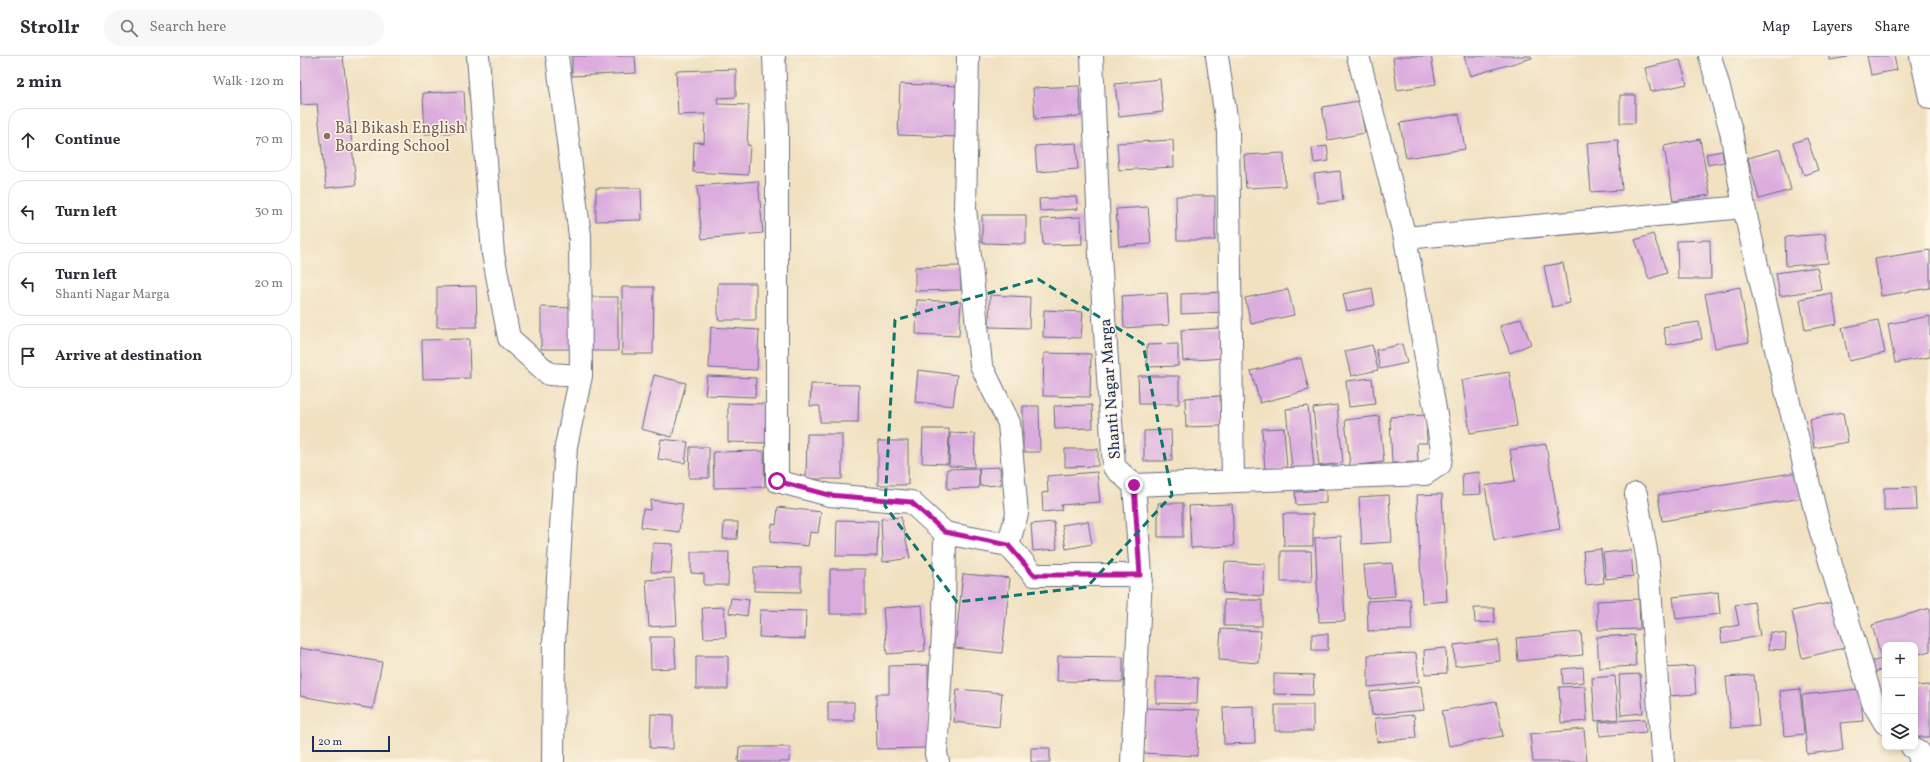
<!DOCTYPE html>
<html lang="en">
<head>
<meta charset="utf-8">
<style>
	body { margin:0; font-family:Vollkorn,serif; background:#f7f7f7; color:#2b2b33 }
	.controls { position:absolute; right:12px; bottom:12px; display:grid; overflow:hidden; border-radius:8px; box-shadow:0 2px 6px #0003 }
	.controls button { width:36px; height:36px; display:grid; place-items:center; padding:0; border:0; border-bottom:1px solid #e1e1e2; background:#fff; color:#2b2b33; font:20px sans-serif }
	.scale { position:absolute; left:12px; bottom:10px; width:78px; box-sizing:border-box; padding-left:4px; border:2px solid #1b2f5e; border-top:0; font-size:11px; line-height:14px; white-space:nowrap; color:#1b2f5e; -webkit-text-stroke:3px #fcf5e5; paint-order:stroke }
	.stop { position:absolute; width:12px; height:12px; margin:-9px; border:3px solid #b5179e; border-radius:50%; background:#fff }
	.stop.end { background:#b5179e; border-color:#fff; box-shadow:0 1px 4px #0008 }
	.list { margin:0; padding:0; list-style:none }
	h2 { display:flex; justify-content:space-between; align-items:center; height:52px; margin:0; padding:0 16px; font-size:17px }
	h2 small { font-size:13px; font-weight:400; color:#7c7c81 }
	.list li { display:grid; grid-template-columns:26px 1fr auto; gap:12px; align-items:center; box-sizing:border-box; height:64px; margin:0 8px 8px; padding:0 8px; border:1px solid #e1e1e2; border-radius:16px }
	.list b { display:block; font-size:15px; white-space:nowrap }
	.list p { margin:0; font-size:13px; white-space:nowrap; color:#7c7c81 }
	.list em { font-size:13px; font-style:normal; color:#7c7c81 }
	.icon { flex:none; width:22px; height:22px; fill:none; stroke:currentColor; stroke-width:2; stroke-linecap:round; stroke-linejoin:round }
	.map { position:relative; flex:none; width:1630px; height:706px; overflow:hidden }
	header { display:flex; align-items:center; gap:24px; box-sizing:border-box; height:56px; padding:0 20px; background:#fff; border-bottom:1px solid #e1e1e2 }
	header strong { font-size:19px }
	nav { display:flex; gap:22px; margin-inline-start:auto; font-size:14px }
	.search { width:280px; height:36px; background:#f7f7f7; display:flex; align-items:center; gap:10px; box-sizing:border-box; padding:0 14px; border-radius:22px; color:#7c7c81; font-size:15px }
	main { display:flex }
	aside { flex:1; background:#fff }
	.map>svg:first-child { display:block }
</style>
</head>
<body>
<header>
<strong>Strollr</strong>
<div class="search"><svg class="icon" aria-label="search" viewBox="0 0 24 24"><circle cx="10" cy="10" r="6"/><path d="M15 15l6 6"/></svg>Search here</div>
<nav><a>Map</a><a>Layers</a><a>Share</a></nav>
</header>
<main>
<aside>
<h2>2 min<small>Walk · 120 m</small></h2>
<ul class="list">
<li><svg class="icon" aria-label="ahead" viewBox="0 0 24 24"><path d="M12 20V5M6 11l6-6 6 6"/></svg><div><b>Continue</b></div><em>70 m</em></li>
<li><svg class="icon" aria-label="left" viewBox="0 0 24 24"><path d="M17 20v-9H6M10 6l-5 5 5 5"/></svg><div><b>Turn left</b></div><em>30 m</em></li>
<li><svg class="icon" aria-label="left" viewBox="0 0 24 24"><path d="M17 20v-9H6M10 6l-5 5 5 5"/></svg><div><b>Turn left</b><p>Shanti Nagar Marga</p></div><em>20 m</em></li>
<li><svg class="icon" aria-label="arrive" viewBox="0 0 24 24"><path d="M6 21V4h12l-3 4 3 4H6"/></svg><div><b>Arrive at destination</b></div></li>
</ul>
</aside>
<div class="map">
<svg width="1630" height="706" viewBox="0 0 1630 706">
	<rect width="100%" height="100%" fill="#fcf5e5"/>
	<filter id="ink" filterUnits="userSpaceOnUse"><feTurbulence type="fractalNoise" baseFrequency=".025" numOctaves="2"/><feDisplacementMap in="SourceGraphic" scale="8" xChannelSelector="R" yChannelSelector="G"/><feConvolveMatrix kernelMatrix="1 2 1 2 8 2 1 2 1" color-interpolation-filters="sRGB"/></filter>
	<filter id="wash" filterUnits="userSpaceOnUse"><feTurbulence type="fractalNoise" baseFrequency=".012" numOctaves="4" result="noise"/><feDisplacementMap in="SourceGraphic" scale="16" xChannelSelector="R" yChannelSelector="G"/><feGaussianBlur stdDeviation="0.9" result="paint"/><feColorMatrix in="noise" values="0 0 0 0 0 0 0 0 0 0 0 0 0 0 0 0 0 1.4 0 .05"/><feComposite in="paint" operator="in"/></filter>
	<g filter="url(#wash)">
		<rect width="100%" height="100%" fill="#f1e1c1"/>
		<g id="blocks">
			<path fill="#dcacdf" d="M0,0h43l13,129 -30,3 -9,-84 -16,1z
				M272,0h63l1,17 -64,3z
				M1105,0h26l5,28 -39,6 -4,-32z
				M1164,0h67l1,2 -62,18z
				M1530,0h18v1l-18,3z
				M1567,0h27l3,14 -26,5z
				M1380,4l7,24 -36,8 -6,-24z
				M436,13v28l-19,1 1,6 31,1 -2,40h3l-2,30 -55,-3 1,-30 10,1 1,-29 -27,1 -2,-44z
				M860,23l3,33 -44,5 -4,-33z
				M600,28l60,2 -2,51 -60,-2z
				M779,30l2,30 -46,3 -2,-31z
				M164,35l2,41 -41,2 -2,-41z
				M1320,39h15v28h-15z
				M1059,45l6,32 -37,7 -6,-33z
				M1159,58l6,35 -59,9 -6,-35z
				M1507,82l11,32 -14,5 -11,-32z
				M1400,83l10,56 -37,6 -9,-55z
				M873,84l1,27 -55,3 -2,-27z
				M1318,84l4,50 -31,2 -4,-49z
				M776,87l2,26 -41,3 -2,-26z
				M1027,90l2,15 -15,2 -2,-15z
				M1480,93l11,41 -32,9 -11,-41z
				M1422,95l2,11 -16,3 -2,-11z
				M984,97l1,33 -39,2 -2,-33z
				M1040,115l3,29 -25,3 -4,-29z
				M458,125l5,52 -61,6 -5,-53z
				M296,132h45l1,32 -46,1z
				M876,140h39v44h-38z
				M776,141l2,12 -38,2 -1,-12z
				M848,151l3,37 -32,2 -3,-37z
				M682,159h44v29l-44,-1z
				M781,161l1,27 -39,1 -2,-26z
				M1353,178l14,39 -18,6 -14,-39z
				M1525,178l3,29 -42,3 -1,-29z
				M1410,184l1,39h-33l-1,-38z
				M1630,194v38l-49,8 -6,-37z
				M1263,207l7,40 -18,4 -8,-41z
				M661,210v24l-46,1v-24z
				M1517,211l4,22 -41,7 -4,-23z
				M418,227h38v37h-38z
				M176,230l1,41h-40v-40z
				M322,231h32l-1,67h-31z
				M1440,231l9,55 -34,6 -10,-54z
				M1072,232l3,17 -28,6 -4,-17z
				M988,233l6,26 -43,9 -6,-26z
				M923,236l1,20 -43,2v-20z
				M867,237l2,32 -45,3 -2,-32z
				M1532,237l5,31 -32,6 -5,-31z
				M690,239l40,2 -1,31 -40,-1z
				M290,241h28v54h-27z
				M617,244l44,2 -2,34 -43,-2z
				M241,251l36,1v41h-36z
				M744,254l39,2 -2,26 -38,-1z
				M1630,260v41l-35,6 -7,-39z
				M1221,262l10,26 -21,9 -10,-27z
				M1578,264l7,33 -36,8 -7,-33z
				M1399,266l3,17 -35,6 -4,-18z
				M411,271l48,3 -2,40 -48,-2z
				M921,272l2,30 -40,3 -2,-31z
				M169,283l1,39 -47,1 -1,-39z
				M878,288v22l-31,1v-22z
				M1102,288l5,19 -27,6 -4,-19z
				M1072,289l6,25 -27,6 -6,-25z
				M744,297l47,1 -1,43 -47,-1z
				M1001,302l8,32 -49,13 -9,-32z
				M618,314l39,5 -4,31 -38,-4z
				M1209,316l8,54 -47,7 -8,-53z
				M354,319l32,8 -14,54 -31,-8z
				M407,320l49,2 -1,19 -50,-2z
				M838,320h41v28h-40z
				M1072,322l3,26 -26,3 -3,-26z
				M511,328l48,1 -1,37h-38v-16h-10z
				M920,340l1,30 -35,1 -1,-29z
				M428,347l40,1 -1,39 -39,-1z
				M792,349l1,23 -38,1 -1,-23z
				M1037,349l6,58 -24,3 -6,-58z
				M723,350h16l1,46h-17z
				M1008,350l6,62 -22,1 -6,-60z
				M1543,357l5,29 -34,6 -4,-29z
				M1126,359l1,28h-10l1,19 -26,1 -2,-46z
				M1079,360l5,46 -34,4 -5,-46z
				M984,372l3,41 -22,2 -3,-42z
				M623,373h26l-1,35 -26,-1z
				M871,374l1,31h-28v-30z
				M650,377l25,1 -1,33 -25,-1z
				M507,378h35v45h-36z
				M361,383l27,3 -3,21 -27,-4z
				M578,385h30v44h-30z
				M1246,388l14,85 -66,11 -9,-54 30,-5 -5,-31z
				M390,391h19v31h-20z
				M765,393h33v17l-33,1z
				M464,395l1,36 -51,1 -1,-36z
				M700,411l1,18 -21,1 -1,-18z
				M679,412v20l-32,1v-20z
				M797,416l3,30 -39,3 1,5 -19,2 -1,-19 6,-1 -1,-16z
				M1179,416l2,22 -18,1 -1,-21z
				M1498,416l4,26 -140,23 -4,-26z
				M1615,431l1,23 -32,1v-23z
				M1026,434v13l-30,2 -1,-13z
				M1142,438l5,107 -25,2 -5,-108z
				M1089,439l3,47 -30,2 -3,-47z
				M351,444l32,4 -4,28 -38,-5 2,-18 7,1z
				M858,447h25v34h-25z
				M932,448l2,42 -43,2 -2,-42z
				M478,451l43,5 -3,21 -8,-1 -2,14 -38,-4 2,-18 4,1z
				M983,458h30v32h-29z
				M601,461l9,41 -27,4 -2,-43z
				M537,464l41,1 -1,35h-41z
				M788,465l4,23 -26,5 -4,-24z
				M424,466h14l-1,17h-14z
				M754,466l3,27 -24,2 -2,-27z
				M1041,480l4,85 -26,1 -4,-84z
				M353,487l20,1 -2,29 -20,-1z
				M1301,493l3,34 -18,2 -3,-34z
				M1331,494l2,26 -27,3 -3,-26z
				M981,495h30l1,31h-31z
				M391,496h38l-1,33h-24v-11l-13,-1z
				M925,506l40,2 -2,32 -40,-3z
				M1092,507l3,33 -28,2 -3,-33z
				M454,511l47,1v24l-47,-1z
				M530,513h35v45h-35z
				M663,518l47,4 -8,75 -47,-5z
				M374,522l3,47 -28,2 -3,-47z
				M1418,536l2,22 -44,5 -3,-22z
				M431,542l18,2 -2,16 -18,-3z
				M1110,543l2,31 -44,1 -1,-30z
				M1339,543l1,30 -42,1 -1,-29z
				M924,544h38v26h-38z
				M1454,546l6,34 -38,7 -2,-14 19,-4 -4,-20z
				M1533,546l11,46 -42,10 -10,-47z
				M622,549l3,46 -38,3 -4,-46z
				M424,551l2,30 -22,1 -2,-30z
				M1174,552h20l1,14 -20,1z
				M1630,552v43l-15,4v-10h-30v10l-4,1 -9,-31z
				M460,554l46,1 -1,28 -46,-2z
				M921,573l40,2 -2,32 -40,-3z
				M1281,576l2,23 -65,6 -2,-23z
				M1470,576l16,2 -1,16 -17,-1z
				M1012,578h16v16h-16z
				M1334,579l2,31 -37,2 -2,-31z
				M350,581h24l2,31 -25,1z
				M1198,584l2,21 -45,5 -1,-21z
				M0,592l82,14 -9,47 -73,-13z
				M1146,592l1,25 -22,1 -1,-24z
				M1116,597l3,29 -51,5v-32z
				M396,600h32v33h-32z
				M758,600l65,1v25l-66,-1z
				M1585,602v11l-15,4 -3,-10z
				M628,609l1,83 -52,1 -1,-55h13v-28z
				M1394,610l2,28 -28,2 -2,-28z
				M1283,611l1,15 -21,2 -1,-15z
				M974,618l40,1 -1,20 -39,-1z
				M1340,618l3,39 -22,2 -2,-40z
				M1454,619l5,51 -28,2 -5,-51z
				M1315,620l3,43 -23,2 -3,-43z
				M856,621l42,1 -1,26 -41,-1z
				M1630,629v52h-15v-51z
				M1121,630l3,24 -52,5 -2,-23z
				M1285,630l2,35 -26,2 -2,-36z
				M657,633l45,4 -3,34 -45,-5z
				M1500,633l4,45 -20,2 -4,-45z
				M1560,633l3,32 -23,2 3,27 -36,4 -5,-59z
				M1196,645l7,35 -54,10 -7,-35z
				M528,646h26v19h-26z
				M975,649h38v26h-38z
				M954,650l1,37 -31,1 -1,-37z
				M845,652l54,2 -2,46 -54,-3z
				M351,658l22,1v34l-23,-1z
				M1114,659l2,23 -39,4 -2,-24z
				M1345,663l1,13 -46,4 -1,-14z
				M1284,673l3,33h-54l-3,-28z
				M439,691h51l-1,15h-51z
				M731,692h19v14h-19z"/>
		</g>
	</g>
	<g filter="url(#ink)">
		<use href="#blocks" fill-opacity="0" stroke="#666d81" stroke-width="1"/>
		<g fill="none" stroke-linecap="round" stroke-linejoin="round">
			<g stroke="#666d81" stroke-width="24">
				<path id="minor" d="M178,0l15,198 16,84 40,36 32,2
					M474,0l3,73v352l52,14 82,7 34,31 -1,82 -8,139 2,8
					M668,0l-3,152 16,157 28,58 8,91 -9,31
					M792,0l8,200 14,211 20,18 7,90 -9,187
					M917,0l11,76 5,349
					M1410,0l21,75 13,76 31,138 43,177 55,181 12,20
					M1621,0l9,42
					M1105,182l339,-31
					M834,429l291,-11 15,-10 2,-15 -37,-211 -47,-182
					M1336,438l12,68 15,200
					M645,477l63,12 26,30h107
					M1612,691l7,5 1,10
					M253,706l1,-119 12,-197 15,-70 -1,-140 -23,-180"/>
			</g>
			<use href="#minor" stroke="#fff" stroke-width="22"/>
		</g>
	</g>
	<g fill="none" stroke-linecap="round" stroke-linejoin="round" filter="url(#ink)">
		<path stroke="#b5179e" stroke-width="5" d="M477,425l52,14 82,7 34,30 63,13 26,30h106l-6,-90"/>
	</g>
	<path fill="none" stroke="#0f766e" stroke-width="3" stroke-dasharray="8 5" stroke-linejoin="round" d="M738,223l105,65 29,151 -85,92 -130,15 -72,-96 10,-186z"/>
	<circle fill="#8d6e63" stroke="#fcf5e5" stroke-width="1.5" cx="27" cy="80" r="4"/>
	<g text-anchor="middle" stroke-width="3" stroke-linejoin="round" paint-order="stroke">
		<g font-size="16" fill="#785e54" stroke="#fcf5e5" text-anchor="start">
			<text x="35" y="77">Bal Bikash English<tspan x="35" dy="18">Boarding School</tspan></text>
		</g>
		<g font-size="16" fill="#1b2f5e" stroke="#fcf5e5">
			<text transform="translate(809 333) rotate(-94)" y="6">Shanti Nagar Marga</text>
		</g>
	</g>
</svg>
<div class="controls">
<button>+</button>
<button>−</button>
<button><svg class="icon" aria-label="layers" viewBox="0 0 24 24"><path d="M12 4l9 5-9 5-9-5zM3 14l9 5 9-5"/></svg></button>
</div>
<div class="scale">20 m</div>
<div class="stop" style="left:477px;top:425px"></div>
<div class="stop end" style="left:834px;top:429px"></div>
</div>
</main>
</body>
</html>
